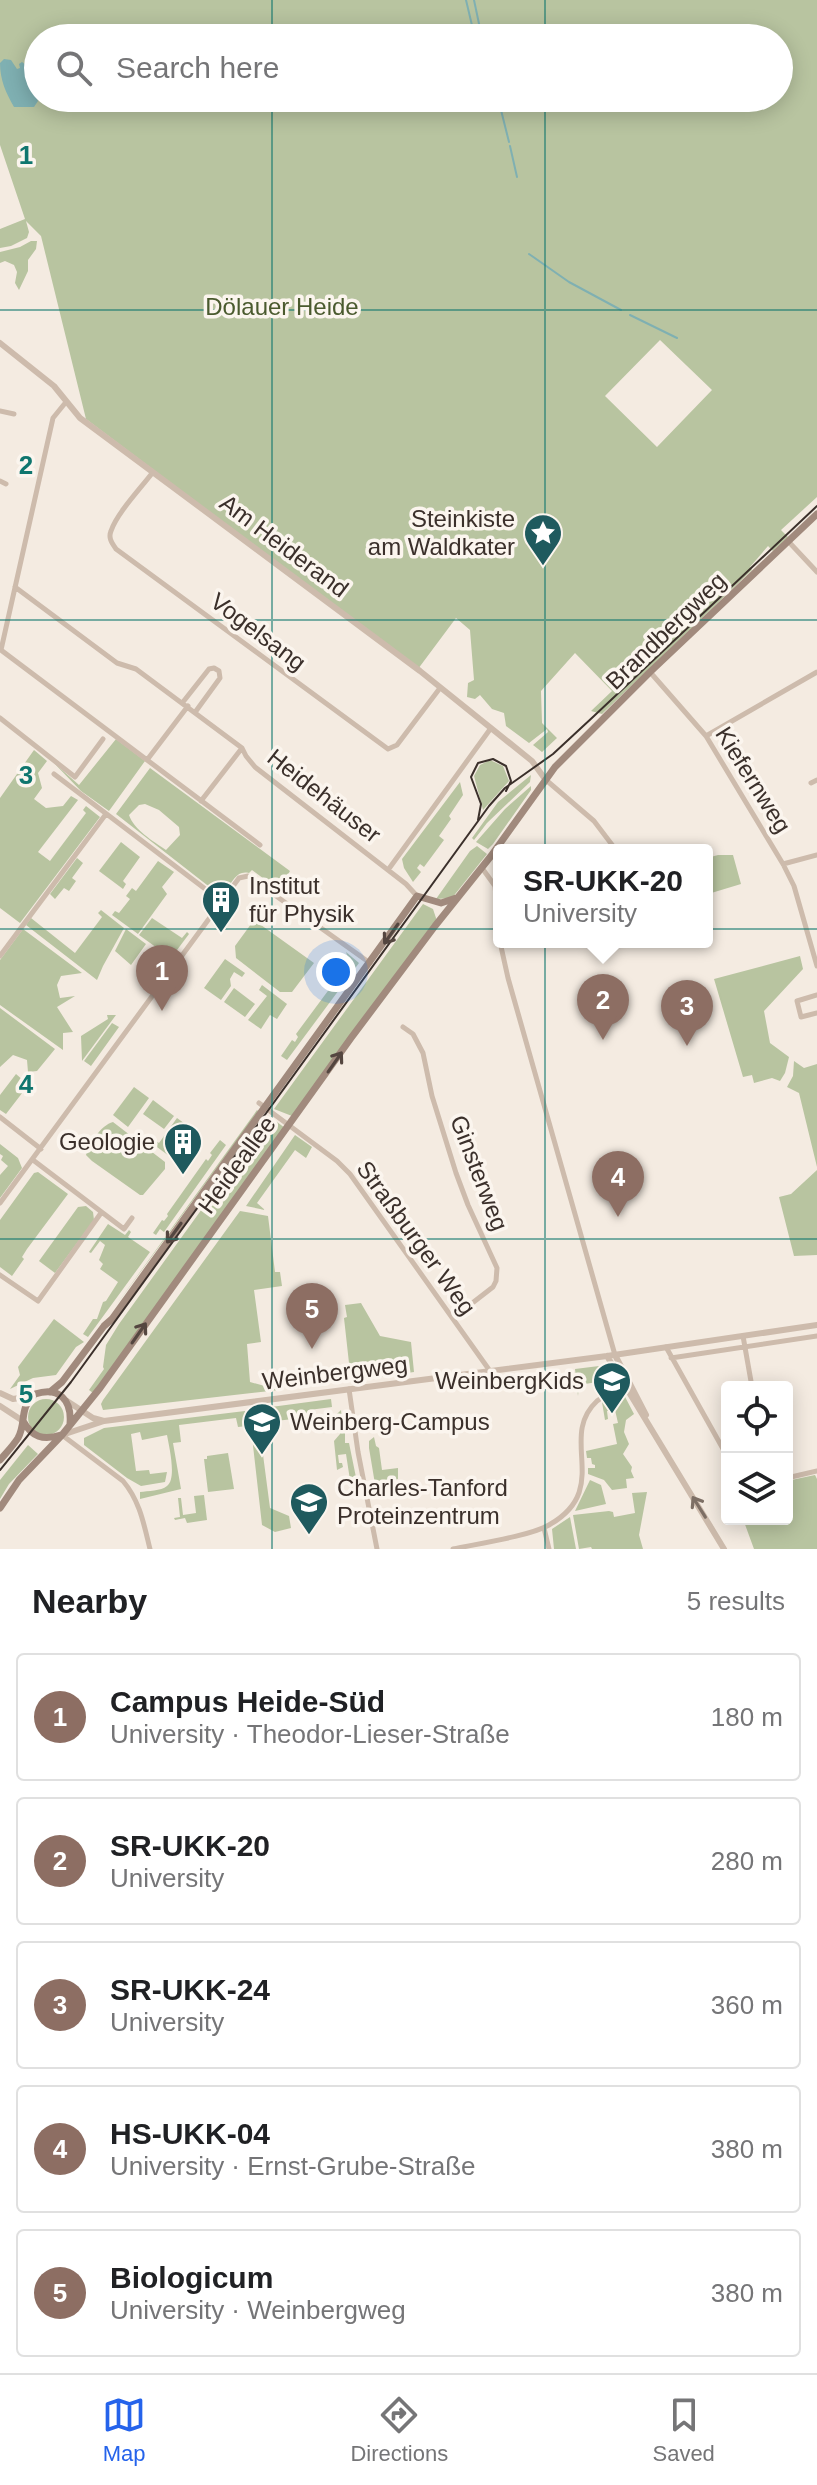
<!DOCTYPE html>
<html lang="en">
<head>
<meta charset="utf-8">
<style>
	body { margin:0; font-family:Arial,sans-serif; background:#f2f2f2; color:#202124 }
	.controls { position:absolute; right:24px; bottom:24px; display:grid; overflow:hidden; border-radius:8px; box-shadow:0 4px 20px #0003 }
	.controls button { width:72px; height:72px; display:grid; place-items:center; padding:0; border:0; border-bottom:2px solid #e0e0e0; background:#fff; color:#202124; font:40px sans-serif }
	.you { position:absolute; left:336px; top:972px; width:28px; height:28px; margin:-20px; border:6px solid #fff; border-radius:50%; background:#1a73e8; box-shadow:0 0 0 12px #1a73e833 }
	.badge { display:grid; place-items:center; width:52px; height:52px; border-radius:50%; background:#2563eb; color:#fff; font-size:26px; font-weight:700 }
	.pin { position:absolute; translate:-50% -66px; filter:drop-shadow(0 2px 4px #0008) }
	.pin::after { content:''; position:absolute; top:42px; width:28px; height:24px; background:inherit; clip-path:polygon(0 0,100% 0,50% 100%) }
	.popup { position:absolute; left:493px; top:844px; width:220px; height:104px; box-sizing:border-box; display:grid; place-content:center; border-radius:8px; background:#fff; filter:drop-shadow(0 2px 6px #0005); font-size:26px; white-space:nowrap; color:#757577 }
	.popup b { font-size:30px; color:#202124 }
	.popup::after { content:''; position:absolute; left:50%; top:100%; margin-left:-16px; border:16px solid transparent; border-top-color:#fff }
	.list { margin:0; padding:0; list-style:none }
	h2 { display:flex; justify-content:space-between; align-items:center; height:104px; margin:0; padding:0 32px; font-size:34px }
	h2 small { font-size:26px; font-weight:400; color:#757577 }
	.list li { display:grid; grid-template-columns:52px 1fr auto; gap:24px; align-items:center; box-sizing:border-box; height:128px; margin:0 16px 16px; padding:0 16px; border:2px solid #e0e0e0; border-radius:8px }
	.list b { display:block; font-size:30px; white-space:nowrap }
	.list p { margin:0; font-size:26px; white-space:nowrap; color:#757577 }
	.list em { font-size:26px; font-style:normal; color:#757577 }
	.icon { flex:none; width:44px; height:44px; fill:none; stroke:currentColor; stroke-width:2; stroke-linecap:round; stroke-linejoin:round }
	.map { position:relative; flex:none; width:817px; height:1549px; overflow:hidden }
	.search { position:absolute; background:#fff; box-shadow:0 4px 20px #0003; left:24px; right:24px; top:24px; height:88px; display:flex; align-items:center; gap:20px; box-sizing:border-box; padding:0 28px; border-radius:44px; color:#757577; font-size:30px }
	.sheet { height:824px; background:#fff }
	nav { display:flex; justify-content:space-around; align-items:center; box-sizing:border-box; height:112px; border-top:2px solid #e0e0e0; background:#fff; font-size:22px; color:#757577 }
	nav a { display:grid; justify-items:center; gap:4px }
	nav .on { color:#2563eb }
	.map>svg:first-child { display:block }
</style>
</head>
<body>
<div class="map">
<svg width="817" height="1549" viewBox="0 0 817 1549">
	<rect width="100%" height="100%" fill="#f4ebe1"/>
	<path fill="#b8c4a0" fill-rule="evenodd" d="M0,0h817v497l-36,33 7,7 -15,14 -5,-5 -18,21 2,3 -150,144 -11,-3 21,-20 -37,-38 -34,38 1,32 15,15 -15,14 -9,-7 15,-13 -1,-3 -18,14 -23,-17 -2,-13 -12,-4 -12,-14 -5,4 -8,-2 1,-14 6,-3 -4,-50 -14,-12 -38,51 -332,-250 -45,-183 -15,-15 3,11 -2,6 -16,8 -11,2v-19l25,-10 -25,-74zM38,38h741v60h-741zM660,340l52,50 -55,57 -52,-51z
		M31,241h6l-1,8 -8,11v11l-9,19 -4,-7 2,-11 -3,-7 -9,-4 -5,2v-11l20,-5z
		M116,739l29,22 -36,50 -28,-20 -29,-30 27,24z
		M34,750l13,11 -9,12 4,15 -8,11 12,9 17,-2 8,-10 7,4 -40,52 12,9 36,-48 -3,-3 3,-4 14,11 -80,106 -20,-15v-110z
		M490,760l13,6 6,15 -26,29 -9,-34 6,-11z
		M150,768l140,103 -11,19 -27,-20 -3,3c-12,-3 -16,8 -23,17l-10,2 -100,-78zM145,804l14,6 20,17 1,8 -14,15c-13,-9 -32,-20 -37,-35l10,-10z
		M531,775l-1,7 -43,41 -13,17 -2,-2 26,-36z
		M460,782l3,13 -14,21 2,3 -12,17 5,4 -20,27 -4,-3 -3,4 4,4 -8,10 -9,-14 -2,-9z
		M531,786v4l-38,54 -5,5 -12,-7 29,-33z
		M121,842l19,15 -17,24 3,3 -3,5 -24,-18z
		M477,846l10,8 -35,44 -16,1 34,-48z
		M718,855h15l8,29 -33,10 -1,-36z
		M77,858l6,5 -11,15 4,3 -7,10 -5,-3 -9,11 -5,-5z
		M158,861l16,11 -12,15 5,7 -29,40 -26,-19 3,-4 4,2 11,-14 -4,-3 6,-8 4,3z
		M423,904l10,5 4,12 -145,195 -18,-7z
		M101,910l23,18 -21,38 -6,14 -71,-55 5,-7 44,35 27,-36 -4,-4z
		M152,918l30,20 5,-6 2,2 -18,24 -32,-23z
		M254,920l60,43 -22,29h-12l-44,-34 -1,-12z
		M23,929l59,44 -21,3 -4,9 3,13 15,-2 -18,11 16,25 -10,1v17l-63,-45v-45z
		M126,929l20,15 -15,21 -16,-14z
		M346,952l13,11 -72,97 -6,-4 11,-16 3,2 3,-5 -2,-3 40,-54 3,1 4,-5 -3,-2 9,-13z
		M800,956l3,13 -39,42 6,32 19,14 -4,16 -5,8 -8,-3 -18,5 -2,-8 -9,2 -29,-98z
		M225,959l20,14 -3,4 -8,-5 -4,7 1,7 -10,14 -17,-12z
		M262,985l25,19 -10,15 -7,-4 -9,14 -13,-9 19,-24 -8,-6z
		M234,988l21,16 -10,13 -21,-15z
		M0,1008l55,41 -18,22 -9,1 -1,-12 -14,-5 -13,12z
		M107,1015h9l-34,46 -1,-25 27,-17z
		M112,1023l7,4 -28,39 -7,-5z
		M794,1061l10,7 13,-4v103l-18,-74 -12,-6 6,-11z
		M16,1074l8,7 2,7 -20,26 -6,-4v-15z
		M134,1087l15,11 -21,29 -15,-12z
		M153,1100l21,16 -10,13 -21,-15z
		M257,1110l1,1 -12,17 -132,180z
		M269,1116l16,12 -192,265 -4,-3 15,-21 -1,-2 3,-22 13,-21z
		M177,1118l19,14 -20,29 -30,-22 2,-3 11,7z
		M113,1122l52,40v7l-22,26h-3l-48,-34 -6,-6c4,-12 15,-30 27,-33z
		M295,1135l17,12 -6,11 -11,-8 -38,53 8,7 -19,-4z
		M220,1140l6,5 -62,87 -4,-3 -4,6 -3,-2 9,-13 2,1 4,-5 -1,-2 39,-55 2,2 4,-6 -2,-2z
		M0,1144l18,14 4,10 -22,30v-23l8,-9 -7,-6 2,-4 -3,-2z
		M817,1170v85l-23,1 -15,-59 12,-3z
		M38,1172l30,22 -41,55 -5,8 2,2 -12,17 -12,-9v-47l34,-47z
		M86,1206l7,6 1,8 -39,53 -16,-12 39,-54z
		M240,1211l28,5 7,56h5l2,14 -28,4 7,52 -14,2 3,38 29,8 -176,20 -2,-6 2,-4z
		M108,1224l17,11 4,-5 2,2 -3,5 22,15 -62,85 -5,-3 10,-15h4l6,-17 3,-1 12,-19 -18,-13 3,-5 -4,-4 6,-15 -5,-4 -9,12 -2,-1z
		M361,1303l19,33 31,6 3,30 -63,9 -7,-63 3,-1 -2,-12z
		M54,1319l30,23 -8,5 -20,28 -23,3 -23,11 10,-14 -2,-8z
		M599,1366l10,3 7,13 -17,10 -2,-10 -18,3 -1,11 -3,-27z
		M622,1391l12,23 -8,6 -2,12 5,12 -6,10 9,13 -1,4 3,7 -8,1 1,9 -15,2 -8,-10 -16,-6v-6h7v-3l-3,-1 -1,-6h-4l-1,-7 31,-7 -4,-20 5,-1 -3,-13 -8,1 1,8 -3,1 -3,-18z
		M331,1399l1,8 -23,3 -6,8 -28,3 -4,-14z
		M28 1417a18 18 0 1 1 36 0a18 18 0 1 1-36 0Z
		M257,1409l13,99 19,8 2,12 -16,4 -13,-7 -13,-115z
		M341,1410l1,12 3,-1v-11v33h4l10,49 -7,1 -6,-39 -8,1 1,8h3l1,4 -6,3 -3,-29 6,-7 -3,-20z
		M245,1411l2,15 -9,1 -2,-9 -57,7 2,17 -8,1 8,46 -41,10v-7c8,-1 21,-1 27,-6 10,-7 2,-40 0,-51l-25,5 -2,-8 -9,2 5,37 13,-1 1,4 17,-2 -2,10 -24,4 -14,-8 -43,-33v-7l20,-10z
		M374,1437l2,9 3,2 3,22 16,-2v11l-16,3v7l-6,1 -7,-42v-7z
		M28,1445l10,9 -29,30 -9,15v-19z
		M228,1453l6,36 -26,3 -4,-33h3v-3z
		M815,1475l2,4v70h-63l-11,-30h44v-38z
		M590,1480l11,5 5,19 -31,7z
		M647,1492l-8,43 4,14h-51l-1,-2 -12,2 -6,-34 36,-4 4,1 1,5 21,-4 -3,-20z
		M204,1495l3,25 -20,3 -2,-5 -10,2 -1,-2 6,-1 -2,-19h3l2,17 13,-2 -2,-17z
		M570,1517l6,32h-22l-2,-20z"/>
	<path fill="#7fb0b2" d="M4,59l7,1 6,9 3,-1 -1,-4 3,-2c10,7 5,12 8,22 2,5 6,11 8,17l-4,6h-20c-8,-14 -14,-27 -14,-44z"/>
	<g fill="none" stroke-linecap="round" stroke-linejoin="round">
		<path stroke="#7fb0b2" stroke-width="2" d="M466,0l9,38
			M474,0l8,38
			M498,98l11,44
			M510,146l7,31
			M529,254l40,28 52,28
			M630,315l47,23"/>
		<path stroke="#cdbbac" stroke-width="5" d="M66,402l-13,16 -52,232 259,195
			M0,411l14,3
			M153,472c-12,16 -36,41 -42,59 -3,7 1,12 5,18l272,200 9,-4 43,-57
			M0,481l6,3
			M788,541l29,31
			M15,587l102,76 19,6 106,79 4,8 9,11 151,117 11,12
			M650,672l56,64 77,128 11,22 23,80
			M183,702l26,-33 5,-1 5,3 1,7 -24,33
			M0,718l75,59 28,-38
			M706,736l111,-64
			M147,760l41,-54
			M54,774l167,127
			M546,780l48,41 22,29
			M811,783l6,-3
			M201,801l41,-53
			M783,864l34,-9
			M482,868l13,18 4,43
			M388,870l103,-142
			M500,942l8,36 107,377
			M0,956l106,-142
			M817,995l-20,6 4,16 16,-4
			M403,1027l10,7 10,19 9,43 24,77 12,32 29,63 -1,13 -3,6 -40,31
			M259,1103l78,58 13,13 140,197
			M0,1117l41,32
			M33,1160l91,69 8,-11
			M0,1203l239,-325 9,-2 122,87
			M0,1275l38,26 63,-88
			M743,1336l9,51
			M666,1347l61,109
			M671,1358l146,-22
			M349,1389l9,63 19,97
			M62,1435l61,46c17,20 21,44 27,68
			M787,1478l30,-7
			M544,1528l5,21
			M453,1549c23,-5 77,-13 96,-24 64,-36 8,-87 48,-124 8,-6 18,-11 27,-15"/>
		<path stroke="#cdbbac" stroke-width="6" d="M0,343l54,43 26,32 340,253 112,90 13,18
			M615,1355l31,60
			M607,1356l117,193
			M0,1393l13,6 19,-3
			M67,1401l26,17 11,3
			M0,1406l23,15
			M62,1435l42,-14 503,-65 210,-31"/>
		<path stroke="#a18a7d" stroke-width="7" d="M50,1392l12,-10 42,-56 8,-7 305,-423 24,7 15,-5
			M23,1421c9,16 20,20 38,14
			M0,1460c6,-7 13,-14 18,-22 9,-16 0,-29 17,-44 24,-8 37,6 35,30
			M0,1508l19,-28 43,-45 38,-47 251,-350 84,-112 56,-70 64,-89 95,-95 167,-158"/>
		<path stroke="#3b302b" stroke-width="2" d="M478,820l3,-16 -10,-27 7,-14 15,-4 13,7 5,15 -5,10
			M0,1470l71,-88 418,-576 16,-18 48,-34 41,-38 223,-210"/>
	</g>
	<defs><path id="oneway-shaft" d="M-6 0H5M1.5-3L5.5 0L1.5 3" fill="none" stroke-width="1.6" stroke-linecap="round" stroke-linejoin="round" transform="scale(2)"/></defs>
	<g stroke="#544640">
		<use href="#oneway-shaft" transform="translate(391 934) rotate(125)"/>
		<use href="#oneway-shaft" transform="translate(335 1062) rotate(-55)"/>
		<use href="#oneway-shaft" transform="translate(174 1233) rotate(126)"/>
		<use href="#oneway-shaft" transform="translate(139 1333) rotate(-55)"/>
	</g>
	<use stroke="#7d6f65" href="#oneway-shaft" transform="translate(699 1507) rotate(-122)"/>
	<path fill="none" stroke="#0f766e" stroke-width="2" stroke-opacity="0.55" d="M272,0v38M545,0v38M272,98v1451M545,98v1451M0,310h817M0,620h817M0,929h817M0,1239h817"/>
	<defs>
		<g id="sight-pin" transform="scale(2)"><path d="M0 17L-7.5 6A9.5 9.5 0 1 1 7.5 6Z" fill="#1f5a5e" stroke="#fbf5ee"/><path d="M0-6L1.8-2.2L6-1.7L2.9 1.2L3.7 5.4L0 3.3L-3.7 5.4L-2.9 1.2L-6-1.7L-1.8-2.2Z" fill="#fff"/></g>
		<g id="building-pin" transform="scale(2)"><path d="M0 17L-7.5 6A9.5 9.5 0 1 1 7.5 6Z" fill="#1f5a5e" stroke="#fbf5ee"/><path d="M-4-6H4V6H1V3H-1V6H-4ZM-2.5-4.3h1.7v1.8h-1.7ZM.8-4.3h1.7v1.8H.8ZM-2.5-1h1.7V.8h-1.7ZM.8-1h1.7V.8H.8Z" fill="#fff"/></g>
		<g id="school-pin" transform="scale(2)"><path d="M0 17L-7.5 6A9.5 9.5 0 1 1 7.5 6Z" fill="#1f5a5e" stroke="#fbf5ee"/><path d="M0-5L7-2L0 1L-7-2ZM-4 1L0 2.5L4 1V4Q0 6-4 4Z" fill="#fff"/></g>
		<g id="university-pin" transform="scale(2)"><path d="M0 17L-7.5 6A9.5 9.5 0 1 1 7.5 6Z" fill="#1f5a5e" stroke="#fbf5ee"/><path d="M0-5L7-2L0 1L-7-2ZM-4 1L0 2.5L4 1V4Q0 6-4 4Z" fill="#fff"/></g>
	</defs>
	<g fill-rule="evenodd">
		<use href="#sight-pin" x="543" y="533"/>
		<use href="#building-pin" x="221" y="900"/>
		<use href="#building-pin" x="183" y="1142"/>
		<use href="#school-pin" x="612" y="1381"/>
		<use href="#university-pin" x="262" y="1422"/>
		<use href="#university-pin" x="309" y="1502"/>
	</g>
	<g text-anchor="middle" stroke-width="7" stroke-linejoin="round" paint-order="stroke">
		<g font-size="24" fill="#4a5a2e" stroke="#fbf5ee">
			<text x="282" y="315">Dölauer Heide</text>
		</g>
		<g font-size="24" fill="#3b302b" stroke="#fbf5ee" text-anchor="end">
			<text x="515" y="527">Steinkiste<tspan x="515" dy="28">am Waldkater</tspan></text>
			<text x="249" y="894" text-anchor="start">Institut<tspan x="249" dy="28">für Physik</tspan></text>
			<text x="155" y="1150">Geologie</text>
			<text x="584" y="1389">WeinbergKids</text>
			<text x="290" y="1430" text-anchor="start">Weinberg-Campus</text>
			<text x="337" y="1496" text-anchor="start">Charles-Tanford<tspan x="337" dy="28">Proteinzentrum</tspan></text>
		</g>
		<g font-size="24" fill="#3b302b" stroke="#fbf5ee">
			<text transform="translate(284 546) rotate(37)" y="8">Am Heiderand</text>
			<text transform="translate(666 631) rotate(-44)" y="8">Brandbergweg</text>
			<text transform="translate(258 632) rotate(37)" y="8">Vogelsang</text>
			<text transform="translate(753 780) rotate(58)" y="8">Kiefernweg</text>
			<text transform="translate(324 796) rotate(38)" y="8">Heidehäuser</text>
			<text transform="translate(237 1165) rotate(-54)" y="8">Heideallee</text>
			<text transform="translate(479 1173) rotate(69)" y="8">Ginsterweg</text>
			<text transform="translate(416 1238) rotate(54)" y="8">Straßburger Weg</text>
			<text transform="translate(335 1373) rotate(-7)" y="8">Weinbergweg</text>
		</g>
	</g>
	<g font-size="26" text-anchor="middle" font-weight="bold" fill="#0f766e" stroke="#fbf5ee" stroke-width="7" stroke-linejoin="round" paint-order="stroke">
		<text x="26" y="164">1</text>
		<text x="26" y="474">2</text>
		<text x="26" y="784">3</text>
		<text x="26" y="1093">4</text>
		<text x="26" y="1403">5</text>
	</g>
</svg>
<div class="controls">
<button><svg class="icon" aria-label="locate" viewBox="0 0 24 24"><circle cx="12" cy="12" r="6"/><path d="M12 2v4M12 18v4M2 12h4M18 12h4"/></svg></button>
<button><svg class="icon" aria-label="layers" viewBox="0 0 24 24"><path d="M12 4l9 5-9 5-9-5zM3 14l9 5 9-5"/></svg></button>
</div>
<div class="you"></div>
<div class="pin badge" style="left:162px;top:1011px;background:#8d6e63">1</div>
<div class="pin badge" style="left:603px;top:1040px;background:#8d6e63">2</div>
<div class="popup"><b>SR-UKK-20</b>University</div>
<div class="pin badge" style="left:687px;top:1046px;background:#8d6e63">3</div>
<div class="pin badge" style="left:618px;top:1217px;background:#8d6e63">4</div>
<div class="pin badge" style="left:312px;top:1349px;background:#8d6e63">5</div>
<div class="search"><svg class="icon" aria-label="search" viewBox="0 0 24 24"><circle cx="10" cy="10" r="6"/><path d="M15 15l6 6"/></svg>Search here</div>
</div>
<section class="sheet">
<h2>Nearby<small>5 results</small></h2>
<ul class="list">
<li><span class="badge" style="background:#8d6e63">1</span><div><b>Campus Heide-Süd</b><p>University · Theodor-Lieser-Straße</p></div><em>180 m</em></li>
<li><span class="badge" style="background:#8d6e63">2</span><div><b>SR-UKK-20</b><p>University</p></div><em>280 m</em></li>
<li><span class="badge" style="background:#8d6e63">3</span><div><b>SR-UKK-24</b><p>University</p></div><em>360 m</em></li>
<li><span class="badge" style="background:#8d6e63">4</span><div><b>HS-UKK-04</b><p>University · Ernst-Grube-Straße</p></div><em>380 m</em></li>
<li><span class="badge" style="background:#8d6e63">5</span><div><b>Biologicum</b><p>University · Weinbergweg</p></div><em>380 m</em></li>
</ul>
</section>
<nav>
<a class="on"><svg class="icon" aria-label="map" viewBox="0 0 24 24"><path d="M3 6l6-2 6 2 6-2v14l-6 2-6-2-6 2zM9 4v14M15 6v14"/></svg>Map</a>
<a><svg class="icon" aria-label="directions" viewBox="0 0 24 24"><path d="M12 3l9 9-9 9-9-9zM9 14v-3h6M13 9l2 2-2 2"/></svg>Directions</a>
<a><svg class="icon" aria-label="saved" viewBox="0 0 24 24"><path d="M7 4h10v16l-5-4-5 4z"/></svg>Saved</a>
</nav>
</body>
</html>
